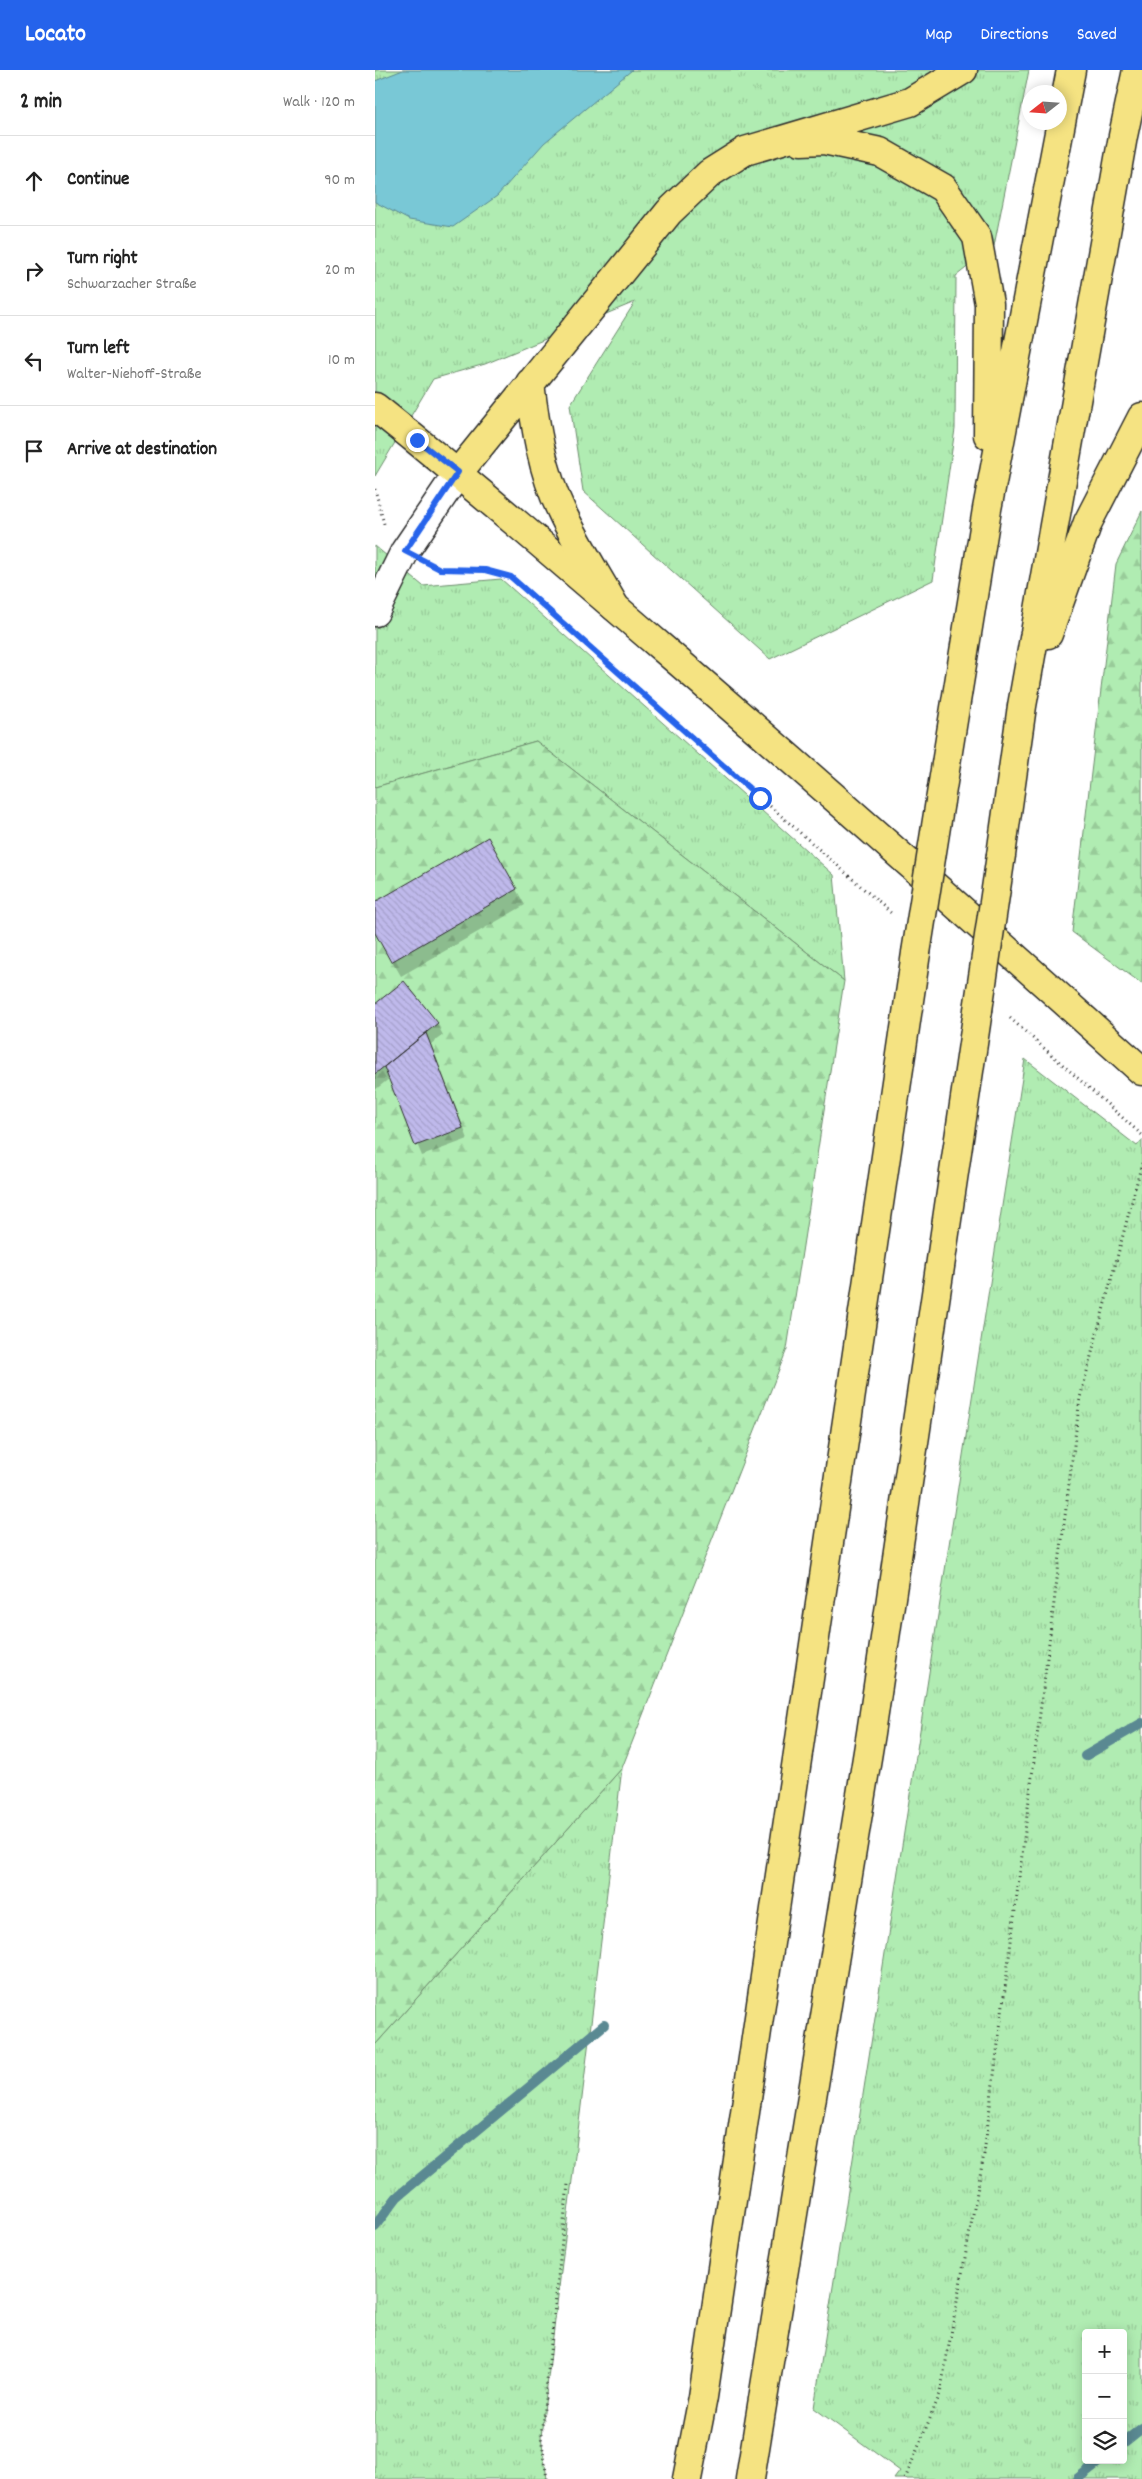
<!DOCTYPE html>
<html lang="en">
<head>
<meta charset="utf-8">
<style>
	body { margin:0; font-family:Dekko,sans-serif; background:#f2f2f2; color:#222 }
	.controls { position:absolute; right:15px; bottom:15px; display:grid; overflow:hidden; border-radius:5px; box-shadow:0 2px 12px #0003 }
	.controls button { width:45px; height:45px; display:grid; place-items:center; padding:0; border:0; border-bottom:1px solid #e0e0e0; background:#fff; color:#222; font:25px sans-serif }
	.compass { position:absolute; left:647px; top:15px; width:45px; height:45px; border-radius:50%; background:#fff; box-shadow:0 2px 12px #0003; rotate:253deg }
	.stop { position:absolute; width:15px; height:15px; margin:-11px; border:4px solid #2563eb; border-radius:50%; background:#fff }
	.stop.end { background:#2563eb; border-color:#fff; box-shadow:0 1px 5px #0008 }
	.list { margin:0; padding:0; list-style:none }
	h2 { display:flex; justify-content:space-between; align-items:center; height:65px; margin:0; padding:0 20px; font-size:21px }
	h2 small { font-size:16px; font-weight:400; color:#767676 }
	.list li { display:grid; grid-template-columns:32px 1fr auto; gap:15px; align-items:center; box-sizing:border-box; height:90px; padding:0 20px; border-top:1px solid #e0e0e0 }
	.list b { display:block; font-size:19px; white-space:nowrap }
	.list p { margin:0; font-size:16px; white-space:nowrap; color:#767676 }
	.list em { font-size:16px; font-style:normal; color:#767676 }
	.icon { flex:none; width:28px; height:28px; fill:none; stroke:currentColor; stroke-width:2; stroke-linecap:round; stroke-linejoin:round }
	.map { position:relative; flex:none; width:767px; height:2409px; overflow:hidden }
	header { display:flex; align-items:center; gap:30px; box-sizing:border-box; height:70px; padding:0 25px; background:#2563eb; color:#fff }
	header strong { font-size:24px }
	nav { display:flex; gap:28px; margin-inline-start:auto; font-size:18px }
	main { display:flex }
	aside { flex:1; background:#fff }
	.map>svg:first-child { display:block }
</style>
</head>
<body>
<header>
<strong>Locato</strong>
<nav><a>Map</a><a>Directions</a><a>Saved</a></nav>
</header>
<main>
<aside>
<h2>2 min<small>Walk · 120 m</small></h2>
<ul class="list">
<li><svg class="icon" aria-label="ahead" viewBox="0 0 24 24"><path d="M12 20V5M6 11l6-6 6 6"/></svg><div><b>Continue</b></div><em>90 m</em></li>
<li><svg class="icon" aria-label="right" viewBox="0 0 24 24"><path d="M7 20v-9h11M14 6l5 5-5 5"/></svg><div><b>Turn right</b><p>Schwarzacher Straße</p></div><em>20 m</em></li>
<li><svg class="icon" aria-label="left" viewBox="0 0 24 24"><path d="M17 20v-9H6M10 6l-5 5 5 5"/></svg><div><b>Turn left</b><p>Walter-Niehoff-Straße</p></div><em>10 m</em></li>
<li><svg class="icon" aria-label="arrive" viewBox="0 0 24 24"><path d="M6 21V4h12l-3 4 3 4H6"/></svg><div><b>Arrive at destination</b></div></li>
</ul>
</aside>
<div class="map">
<svg width="767" height="2409" viewBox="0 0 767 2409">
	<defs>
		<pattern id="grass-tufts" width="24" height="20" patternUnits="userSpaceOnUse" patternTransform="scale(1.25)"><rect width="24" height="20" fill="#b0ecb2"/><path d="M3 7l-1-3M5 7V3M7 7l1-3M15 17l-1-3M17 17v-4M19 17l1-3" fill="none" stroke="#98cb99"/></pattern>
		<pattern id="forest-firs" width="22" height="20" patternUnits="userSpaceOnUse" patternTransform="scale(1.25)"><rect width="22" height="20" fill="#b0ecb2"/><path d="M5 1l3.5 6h-7zM16 11l3.5 6h-7z" fill="#98cb99"/></pattern>
		<pattern id="building-back-hatch" width="6" height="6" patternUnits="userSpaceOnUse" patternTransform="scale(1.25)"><rect width="6" height="6" fill="#bfb9eb"/><path d="M-1 5l2 2M0 0l6 6M5-1l2 2" fill="none" stroke="#a49fca"/></pattern>
	</defs>
	<rect width="100%" height="100%" fill="#fff"/>
	<filter id="ink" filterUnits="userSpaceOnUse"><feTurbulence type="fractalNoise" baseFrequency=".02" numOctaves="2"/><feDisplacementMap in="SourceGraphic" scale="10" xChannelSelector="R" yChannelSelector="G"/><feConvolveMatrix kernelMatrix="1 2 1 2 8 2 1 2 1" color-interpolation-filters="sRGB"/></filter>
	<g filter="url(#ink)">
		<path fill="url(#grass-tufts)" stroke="#6e8c6e" fill-rule="evenodd" d="M0,0h654l-35,176 -38,30 -1,153 -22,151 -163,79 -187,-168 -13,-86 65,-103 -150,62 -52,15 -58,97z
			M0,476l48,40 78,-7 333,296 10,106 -308,-240 -161,46z
			M650,989l112,87 5,-6v1339h-248l6,-8 -86,-63zM711,2263h37v127h-37z
			M247,1698l-81,668 6,43h-172v-434z"/>
		<path fill="url(#forest-firs)" stroke="#6e8c6e" d="M767,441v473l-70,-52 44,-368z
			M161,671l308,240 -57,368 -165,419 -247,277v-1258z"/>
		<path fill="#79c8d6" stroke="#5a8992" d="M28,0h229l-88,73 -47,53 -44,31 -44,-7 -34,-18v-121z"/>
		<path fill="#0003" d="M112,769l38,66 -124,71 -26,-45v-27z
			M0,936l62,18 6,11 -12,9 37,95 -46,17 -32,-78 -15,12z"/>
		<g fill="none" stroke-linecap="round" stroke-linejoin="round">
			<path stroke="#5a8992" stroke-width="10" d="M710,1686l57,-33
				M0,2156l22,-29 207,-172
				M748,2373l19,-15
				M702,2409l24,-19"/>
		</g>
		<path fill="url(#building-back-hatch)" stroke="#2b2b2b" d="M113,767l29,52 -126,73 -16,-29v-31z
			M29,911l34,42 -63,51v-70z
			M51,963l37,95 -48,18 -31,-79z"/>
		<g fill="none" stroke-linecap="round" stroke-linejoin="round">
			<g stroke="#2b2b2b" stroke-width="31">
				<path id="minor" d="M0,542l30,-61 53,-78"/>
			</g>
			<g stroke="#2b2b2b" stroke-width="31">
				<path id="major" d="M0,337c97,77 191,158 285,239 163,140 323,282 482,425"/>
			</g>
			<g stroke="#2b2b2b" stroke-width="31">
				<path id="highway" d="M426,71l23,-1 56,12 63,36 34,49 12,67 -1,131
					M155,313c5,42 12,88 31,127 15,33 36,65 54,97
					M83,403l211,-261 41,-39 35,-22 165,-49 53,-32
					M673,564l40,-112 54,-105
					M565,731l47,-292 84,-439
					M626,785l21,-149 101,-570 14,-66
					M312,2409l16,-82 213,-1444
					M375,2409l121,-746 107,-723"/>
			</g>
			<path stroke="#2b2b2b" stroke-width="3" stroke-dasharray="1 4" stroke-linecap="butt" d="M0,419l9,35
				M59,495l6,4 45,1 26,7 380,336
				M635,948l132,117
				M172,2409l-6,-43 27,-252
				M530,2409l35,-85 44,-240 96,-756 62,-235"/>
			<use href="#minor" stroke="#fff" stroke-width="28"/>
			<use href="#major" stroke="#f5e382" stroke-width="28"/>
			<use href="#highway" stroke="#f5e382" stroke-width="28"/>
			<g stroke="#2b2b2b" stroke-width="31" stroke-linecap="butt">
				<path id="highway-bridge" d="M541,883l24,-152
					M603,940l23,-155"/>
			</g>
			<use href="#highway-bridge" stroke="#f5e382" stroke-width="28"/>
		</g>
	</g>
	<g fill="none" stroke-linecap="round" stroke-linejoin="round" filter="url(#ink)">
		<path stroke="#2563eb" stroke-width="6" d="M42,370l41,32 -53,79 35,18 45,1 26,7 249,221"/>
	</g>
</svg>
<div class="controls">
<button>+</button>
<button>−</button>
<button><svg class="icon" aria-label="layers" viewBox="0 0 24 24"><path d="M12 4l9 5-9 5-9-5zM3 14l9 5 9-5"/></svg></button>
</div>
<svg class="compass" viewBox="-18 -18 36 36"><path d="M0-13l5 13h-10z" fill="#e53935"/><path d="M0 13l5-13h-10z" fill="#767676"/></svg>
<div class="stop" style="left:385px;top:728px"></div>
<div class="stop end" style="left:42px;top:370px"></div>
</div>
</main>
</body>
</html>
